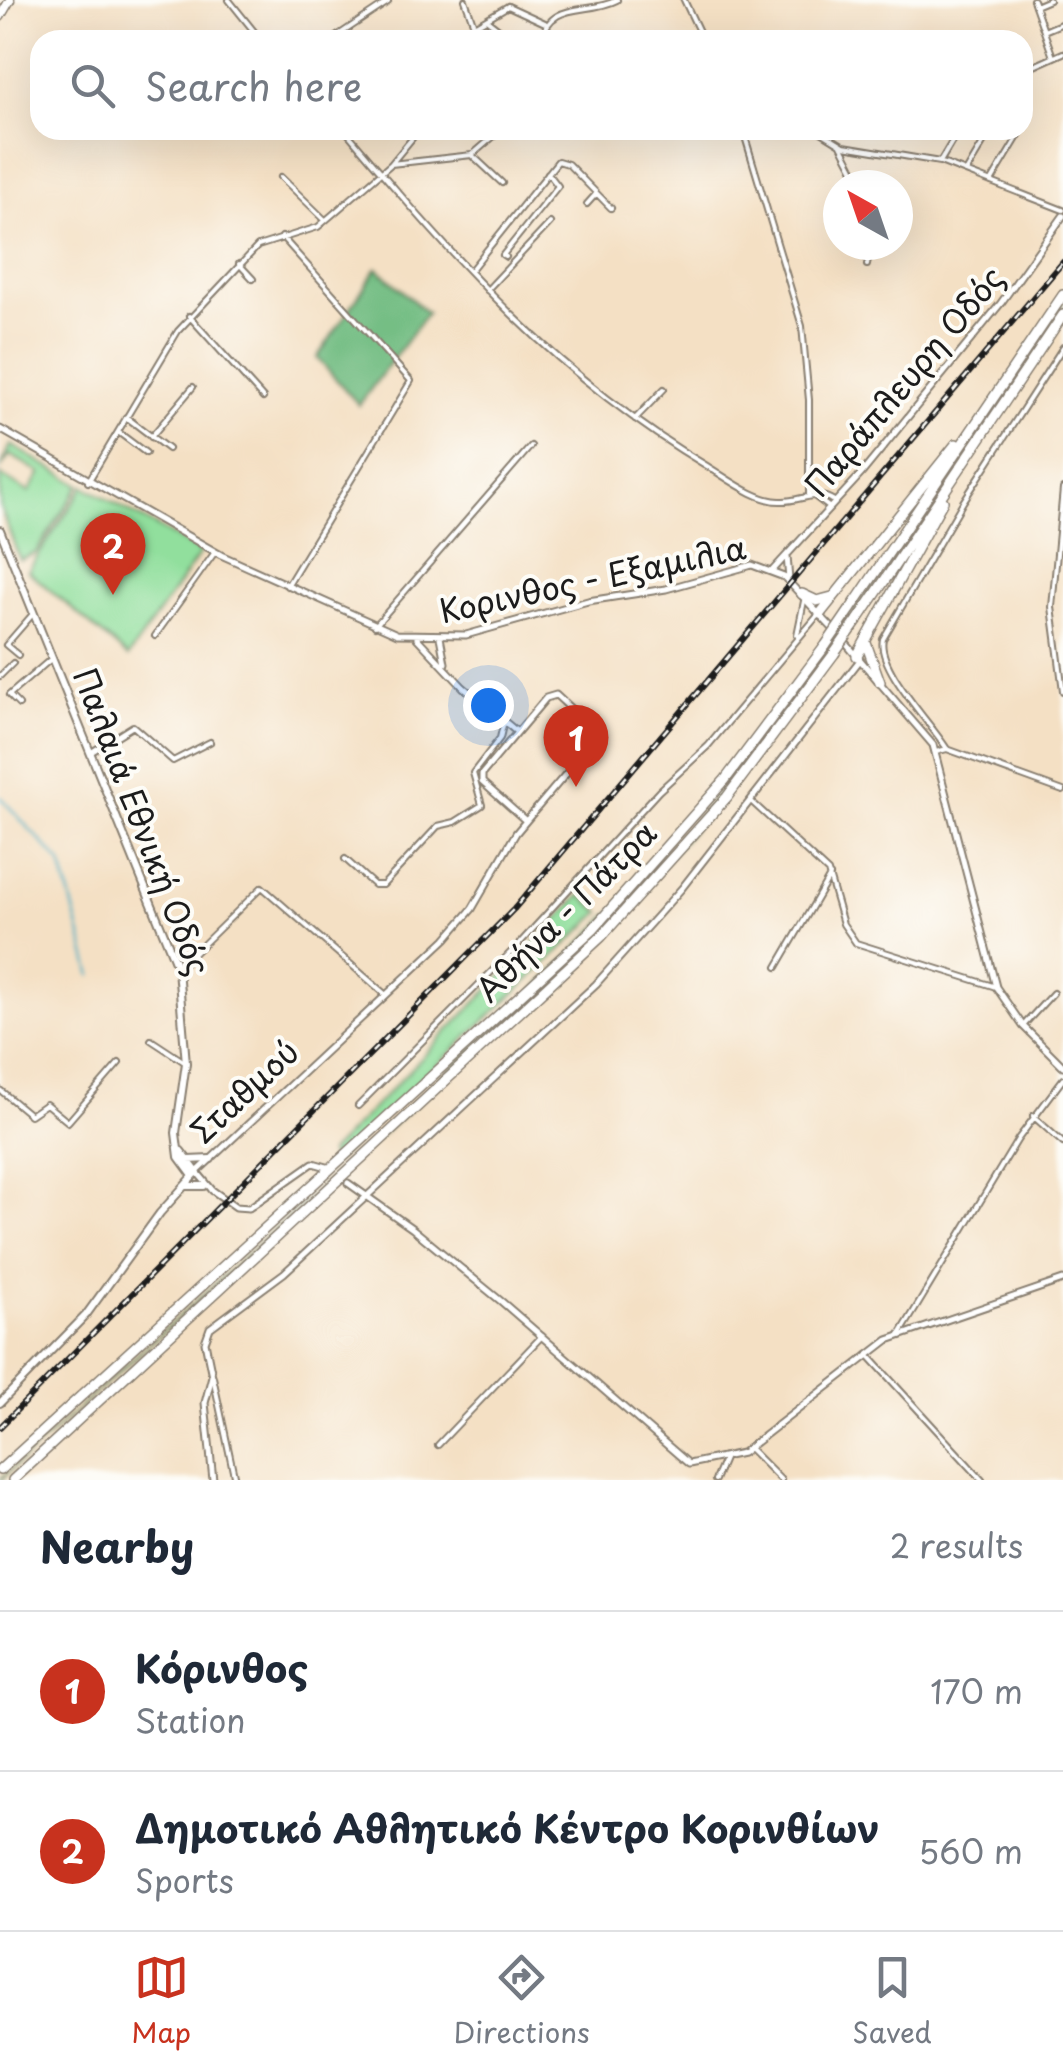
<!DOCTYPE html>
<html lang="en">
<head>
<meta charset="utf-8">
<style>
	body { margin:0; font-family:"Playpen Sans",sans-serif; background:#f6f6f7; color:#1f2937 }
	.compass { position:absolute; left:823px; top:170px; width:90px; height:90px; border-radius:50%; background:#fff; box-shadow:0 10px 40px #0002; rotate:320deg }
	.you { position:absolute; left:488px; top:705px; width:35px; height:35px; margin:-25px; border:8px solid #fff; border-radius:50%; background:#1a73e8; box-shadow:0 0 0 15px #1a73e833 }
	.badge { display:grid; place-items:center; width:65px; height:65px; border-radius:50%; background:#c8321e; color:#fff; font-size:32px; font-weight:700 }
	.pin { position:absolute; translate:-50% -82px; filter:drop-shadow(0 2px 5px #0008) }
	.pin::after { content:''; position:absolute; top:52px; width:35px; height:30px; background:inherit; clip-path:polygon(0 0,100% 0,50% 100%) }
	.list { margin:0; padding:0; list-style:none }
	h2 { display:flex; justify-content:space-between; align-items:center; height:130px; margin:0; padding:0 40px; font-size:42px }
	h2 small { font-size:32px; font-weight:400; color:#747a83 }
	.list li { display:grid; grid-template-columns:65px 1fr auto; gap:30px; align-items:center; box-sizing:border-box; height:160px; padding:0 40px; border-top:2px solid #e0e1e3 }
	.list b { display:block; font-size:38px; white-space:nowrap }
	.list p { margin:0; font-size:32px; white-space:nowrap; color:#747a83 }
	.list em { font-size:32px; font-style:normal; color:#747a83 }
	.icon { flex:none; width:55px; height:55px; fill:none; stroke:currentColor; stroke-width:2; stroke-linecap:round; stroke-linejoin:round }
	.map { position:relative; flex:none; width:1063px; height:1480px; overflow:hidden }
	.search { position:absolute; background:#fff; box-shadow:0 10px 40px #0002; left:30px; right:30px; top:30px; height:110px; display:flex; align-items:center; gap:25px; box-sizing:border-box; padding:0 35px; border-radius:30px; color:#747a83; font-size:38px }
	.sheet { height:450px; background:#fff }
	nav { display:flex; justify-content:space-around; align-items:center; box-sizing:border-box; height:140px; border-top:2px solid #e0e1e3; background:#fff; font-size:28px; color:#747a83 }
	nav a { display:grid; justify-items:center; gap:5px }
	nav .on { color:#c8321e }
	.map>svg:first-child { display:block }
</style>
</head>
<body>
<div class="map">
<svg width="1063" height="1480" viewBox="0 0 1063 1480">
	<rect width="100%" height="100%" fill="#fdfcf7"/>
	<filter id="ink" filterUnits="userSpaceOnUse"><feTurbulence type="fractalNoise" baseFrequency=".01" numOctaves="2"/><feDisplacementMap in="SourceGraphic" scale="20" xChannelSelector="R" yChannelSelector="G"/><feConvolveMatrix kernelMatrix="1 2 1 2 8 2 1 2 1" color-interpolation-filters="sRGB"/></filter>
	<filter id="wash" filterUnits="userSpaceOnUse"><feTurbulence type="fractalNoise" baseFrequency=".0048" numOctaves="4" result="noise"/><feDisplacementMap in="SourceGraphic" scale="40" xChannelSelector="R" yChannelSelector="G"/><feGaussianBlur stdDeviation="2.25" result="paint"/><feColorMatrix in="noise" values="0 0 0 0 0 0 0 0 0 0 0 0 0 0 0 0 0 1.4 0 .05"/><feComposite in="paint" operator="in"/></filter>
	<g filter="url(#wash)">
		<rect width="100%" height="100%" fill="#f4e0c4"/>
		<path fill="#91df9d" stroke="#567e5c" stroke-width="2.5" d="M1063,303l-233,349 -99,133 -77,89 -115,118 -539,488 519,-474 141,-142 134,-165z
			M11,445l69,40 -44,68 -16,7 -20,-53v-32l29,17 12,-19 -31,-18 -10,14z
			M84,486l117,66 -73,105 -100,-86z
			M581,895l20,17 -269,252 -3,-11z"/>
		<path fill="#74be84" stroke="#486d50" stroke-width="2.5" d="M377,268l50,45 -68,92 -42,-47z"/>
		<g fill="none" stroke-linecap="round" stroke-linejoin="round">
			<path stroke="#46aec5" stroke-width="2.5" d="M0,797l61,66 31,113"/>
		</g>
	</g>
	<g filter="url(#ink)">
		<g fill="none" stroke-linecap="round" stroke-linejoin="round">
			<g stroke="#887e70" stroke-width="8">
				<path id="minor" d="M229,0l32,40
					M465,0l10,28 13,12
					M684,0l19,40
					M1033,0l20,57
					M508,6l37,17
					M1035,6l14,-6
					M486,19l27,21
					M474,26l34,-20
					M1044,31l19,-8
					M331,40l57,-38
					M450,40l25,-12
					M542,40c7,-40 47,-25 75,-40
					M1023,71l40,-18
					M345,130c112,132 211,247 362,336 20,12 52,37 76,35 18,0 34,-12 51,0
					M743,130l59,196 7,74v96
					M818,130l26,16 96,16 123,48
					M841,145l21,40
					M472,155l30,28
					M940,162l19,-32
					M391,164l28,-34
					M966,172l25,-42
					M281,177l44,43
					M991,182l31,-52
					M587,204l9,-10
					M282,237l129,144 -124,205
					M506,257l-3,-2 55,-69 -10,-13
					M239,264l14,15
					M867,265l4,-20
					M470,271l88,-110 10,3 43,44
					M487,290l63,-67
					M189,316l74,82
					M126,417l42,32
					M635,419l29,-30
					M118,432l28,21
					M151,437l42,-50
					M88,482l90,-151 80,-85 60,-19 73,-63 81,-9 29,-25
					M1063,489l-11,118 11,84
					M814,496l16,12
					M375,626l156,-180
					M797,635l7,-34
					M155,636l60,-84
					M18,655l-12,-10 26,-30
					M0,676l13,-13
					M19,705l-10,-10 42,-36
					M947,749c-16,-26 -71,-82 -64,-110l80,-137 100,-155
					M936,752l11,-3 116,42
					M90,753l43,-27 40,35 37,-19
					M752,802l76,70 15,52 13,19 140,44
					M345,859l29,26h9l55,-59 17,-4 27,-17 -9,-32 27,-35 4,-17
					M777,967l53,-91
					M179,968l83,-81 124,108
					M1023,1026l30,-33
					M151,1040l35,23
					M0,1090l30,25 16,-11 22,18 51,-59
					M358,1106l161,-162 140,-153 49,-45 111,-132
					M1033,1116l30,27
					M899,1336l119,-197 45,-60
					M868,1355l114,125
					M213,1377l22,103
					M438,1445l104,-109
					M749,1448l32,32
					M715,1480l9,-21"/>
			</g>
			<g stroke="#887e70" stroke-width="9">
				<path id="tertiary" d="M0,429l221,126 176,79 69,1 122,-34 78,-12 86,-24 32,12 52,55
					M787,556l2,24
					M773,570l89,-97 139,-170 62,-87
					M440,637l5,26
					M417,638l46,49 54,45
					M843,640l90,105 63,242 27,39 40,40
					M348,1183l65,46 89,73 187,162 53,-11 146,-113 175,-60
					M212,1190l24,17 13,1 64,-45 14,4
					M213,1191l-16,-19 249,-233 26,-30 44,-76 10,-12 73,-86 -43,-40 -10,3 -64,76v8l44,39
					M213,1480l-8,-77 7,-27 -7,-34 5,-14 74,-55 312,-289 86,-96 178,-228"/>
			</g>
			<g stroke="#887e70" stroke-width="10">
				<path id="secondary" d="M0,530l178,439 8,94 -10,70 3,24 14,19
					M188,1160l23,-1
					M185,1186h19
					M0,1403l86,-88 74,-102 37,-41 -16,-21"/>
			</g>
			<g stroke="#887e70" stroke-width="11">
				<path id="trunk" d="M0,17l10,-17"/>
			</g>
			<g stroke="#887e70" stroke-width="12">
				<path id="motorway" d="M802,594l15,7 15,-4
					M850,610l213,-315
					M820,614l136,-170
					M858,620l205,-305
					M866,643l14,39
					M857,656l86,-155
					M0,1470l593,-541 132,-149 101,-135
					M13,1480l588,-543 126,-140 107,-143"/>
			</g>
			<use href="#minor" stroke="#fff" stroke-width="4"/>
			<use href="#tertiary" stroke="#fff" stroke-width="5"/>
			<use href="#secondary" stroke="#fff" stroke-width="6"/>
			<use href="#trunk" stroke="#fff" stroke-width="8"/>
			<use href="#motorway" stroke="#fff" stroke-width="9"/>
			<g stroke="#1c1c1c" stroke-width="6">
				<path id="rail" d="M0,1427l514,-518 549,-647"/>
			</g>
			<use href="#rail" stroke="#fdfcf7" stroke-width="2.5" stroke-dasharray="8" stroke-linecap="butt"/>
			<g stroke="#887e70" stroke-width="12" stroke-linecap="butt">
				<path id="motorway-bridge" d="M826,645l24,-35
					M834,654l24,-34"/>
			</g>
			<use href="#motorway-bridge" stroke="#fff" stroke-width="9"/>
		</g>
	</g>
	<g text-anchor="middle" stroke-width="8" stroke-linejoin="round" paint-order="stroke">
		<g font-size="32" fill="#1c1c1c" stroke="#fdfcf7">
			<text transform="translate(905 382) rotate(-50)" y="11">Παράπλευρη Οδός</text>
			<text transform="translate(593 580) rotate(-12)" y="11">Κορινθος - Εξαμιλια</text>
			<text transform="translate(141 822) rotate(69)" y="11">Παλαιά Εθνική Οδός</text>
			<text transform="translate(567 912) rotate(-45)" y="11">Αθήνα - Πάτρα</text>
			<text transform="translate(245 1092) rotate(-43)" y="11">Σταθμού</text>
		</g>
	</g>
</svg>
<svg class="compass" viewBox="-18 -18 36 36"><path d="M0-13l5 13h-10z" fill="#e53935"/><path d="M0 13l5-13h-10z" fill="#747a83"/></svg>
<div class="you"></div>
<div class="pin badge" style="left:576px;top:787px">1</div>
<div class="pin badge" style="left:113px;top:595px">2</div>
<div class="search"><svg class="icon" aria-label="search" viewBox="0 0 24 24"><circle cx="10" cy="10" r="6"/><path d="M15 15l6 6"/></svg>Search here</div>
</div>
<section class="sheet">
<h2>Nearby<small>2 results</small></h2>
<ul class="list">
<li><span class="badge">1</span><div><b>Κόρινθος</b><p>Station</p></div><em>170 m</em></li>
<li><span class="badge">2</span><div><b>Δημοτικό Αθλητικό Κέντρο Κορινθίων</b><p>Sports</p></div><em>560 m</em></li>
</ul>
</section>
<nav>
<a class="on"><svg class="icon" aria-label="map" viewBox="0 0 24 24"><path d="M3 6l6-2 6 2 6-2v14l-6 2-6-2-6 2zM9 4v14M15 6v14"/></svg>Map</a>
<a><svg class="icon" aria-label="directions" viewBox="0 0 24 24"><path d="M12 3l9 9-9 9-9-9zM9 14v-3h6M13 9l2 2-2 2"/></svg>Directions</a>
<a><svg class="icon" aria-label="saved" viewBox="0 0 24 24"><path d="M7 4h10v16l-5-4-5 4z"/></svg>Saved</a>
</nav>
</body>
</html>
